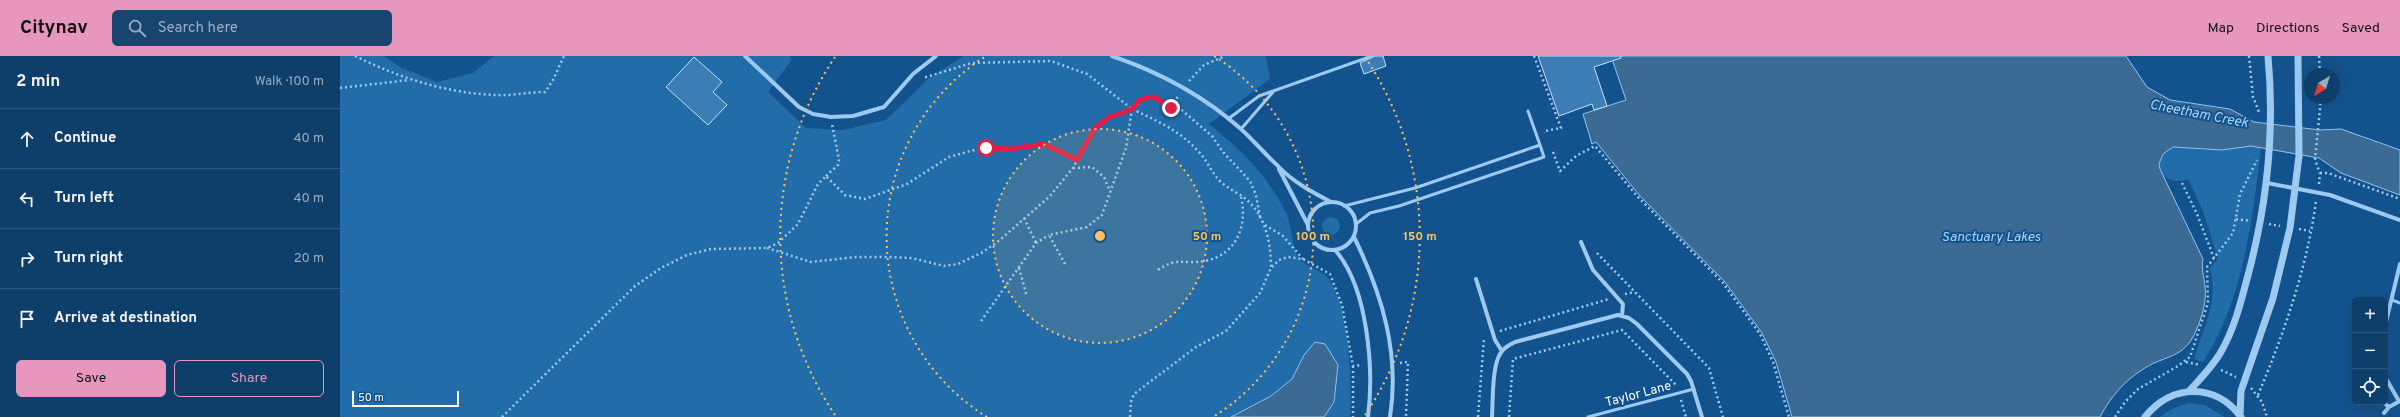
<!DOCTYPE html>
<html lang="en">
<head>
<meta charset="utf-8">
<style>
	body { margin:0; font-family:Overpass,sans-serif; background:#174570; color:#f1f3f6 }
	.controls { position:absolute; right:12px; bottom:12px; display:grid; overflow:hidden; border-radius:6px; box-shadow:0 4px 16px #0002 }
	.controls button { width:36px; height:36px; display:grid; place-items:center; padding:0; border:0; border-bottom:1px solid #2e577e; background:#0e3e6a; color:#f1f3f6; font:20px sans-serif }
	.compass { position:absolute; left:1964px; top:12px; width:36px; height:36px; border-radius:50%; background:#0e3e6a; box-shadow:0 4px 16px #0002; rotate:218deg }
	.scale { position:absolute; left:12px; bottom:10px; width:107px; box-sizing:border-box; padding-left:4px; border:2px solid #fff; border-top:0; font-size:11px; line-height:14px; white-space:nowrap; color:#fff; -webkit-text-stroke:3px #13538d; paint-order:stroke }
	.stop { position:absolute; width:12px; height:12px; margin:-9px; border:3px solid #e11d48; border-radius:50%; background:#fff }
	.stop.end { background:#e11d48; border-color:#fff; box-shadow:0 1px 4px #0008 }
	.list { margin:0; padding:0; list-style:none }
	h2 { display:flex; justify-content:space-between; align-items:center; height:52px; margin:0; padding:0 16px; font-size:17px }
	h2 small { font-size:13px; font-weight:400; color:#9baec1 }
	.list li { display:grid; grid-template-columns:26px 1fr auto; gap:12px; align-items:center; box-sizing:border-box; height:60px; padding:0 16px; border-top:1px solid #2e577e }
	.list b { display:block; font-size:15px; white-space:nowrap }
	.list em { font-size:13px; font-style:normal; color:#9baec1 }
	.actions { display:flex; gap:8px; padding:12px 16px }
	.actions a { flex:1; padding:9px 0; border:1px solid #e797bd; border-radius:6px; text-align:center; font-size:14px; color:#e797bd }
	.actions .main { background:#e797bd; color:#111 }
	.icon { flex:none; width:22px; height:22px; fill:none; stroke:currentColor; stroke-width:2; stroke-linecap:round; stroke-linejoin:round }
	.map { position:relative; flex:none; width:2060px; height:361px; overflow:hidden }
	header { display:flex; align-items:center; gap:24px; box-sizing:border-box; height:56px; padding:0 20px; background:#e797bd; color:#111 }
	header strong { font-size:19px }
	nav { display:flex; gap:22px; margin-inline-start:auto; font-size:14px }
	.search { width:280px; height:36px; background:#174570; display:flex; align-items:center; gap:10px; box-sizing:border-box; padding:0 14px; border-radius:6px; color:#9baec1; font-size:15px }
	main { display:flex }
	aside { flex:1; background:#0e3e6a }
	.map>svg:first-child { display:block }
</style>
</head>
<body>
<header>
<strong>Citynav</strong>
<div class="search"><svg class="icon" aria-label="search" viewBox="0 0 24 24"><circle cx="10" cy="10" r="6"/><path d="M15 15l6 6"/></svg>Search here</div>
<nav><a>Map</a><a>Directions</a><a>Saved</a></nav>
</header>
<main>
<aside>
<h2>2 min<small>Walk · 100 m</small></h2>
<ul class="list">
<li><svg class="icon" aria-label="ahead" viewBox="0 0 24 24"><path d="M12 20V5M6 11l6-6 6 6"/></svg><div><b>Continue</b></div><em>40 m</em></li>
<li><svg class="icon" aria-label="left" viewBox="0 0 24 24"><path d="M17 20v-9H6M10 6l-5 5 5 5"/></svg><div><b>Turn left</b></div><em>40 m</em></li>
<li><svg class="icon" aria-label="right" viewBox="0 0 24 24"><path d="M7 20v-9h11M14 6l5 5-5 5"/></svg><div><b>Turn right</b></div><em>20 m</em></li>
<li><svg class="icon" aria-label="arrive" viewBox="0 0 24 24"><path d="M6 21V4h12l-3 4 3 4H6"/></svg><div><b>Arrive at destination</b></div></li>
</ul>
<div class="actions"><a class="main">Save</a><a>Share</a></div>
</aside>
<div class="map">
<svg width="2060" height="361" viewBox="0 0 2060 361">
	<rect width="100%" height="100%" fill="#13538d"/>
	<path fill="#226caa" d="M0,0h44l18,12 35,14 36,-9 21,-17h295l3,3 -24,33 38,36 37,2 43,-10 43,-42 35,-22h302l4,23 -61,45c32,26 60,52 78,91 5,12 4,25 9,37 6,16 26,16 34,29 20,29 22,101 20,136h-26l10,-15 -30,-47 -12,24 -21,17 -40,21h-891z
		M1911,90l10,1c-8,70 -18,155 -58,215l-9,-3c9,-31 25,-57 16,-90l8,-11 -15,-47 -15,-32c-12,5 -31,0 -28,-17 1,-6 6,-14 13,-15 11,-1 24,3 35,3 14,0 28,-2 43,-4z
		M982 170a9 9 0 1 1 18 0a9 9 0 1 1-18 0Z
		M1848,347l17,2 19,12h-64l12,-8z"/>
	<path fill="#3b6a94" stroke="#8ec6f4" d="M1271,0h515l21,31 23,13 60,9 24,13 66,8 21,-1 59,21v45l-59,-22 -22,-15 -68,-12 -29,4 -49,-3 -10,7 -4,10 1,5 43,90c-2,9 1,17 2,27 2,14 -3,32 -9,45 -12,28 -31,24 -51,37 -20,12 -34,28 -45,49h-308l-16,-55 -14,-29 -37,-51 -85,-86 -44,-54 -4,2 -9,-30 43,-14z
		M975,286l10,2 13,21 -4,37 -10,15h-93l40,-21 21,-17 12,-24z"/>
	<path fill="#3c7db6" stroke="#c3e2fc" d="M1035,0h8l3,10 -22,8 -4,-11z
		M1198,0h83v2l-27,9 13,39 -13,4 -2,-6 -33,12z
		M354,1l28,25 -9,10 14,13 -19,20 -42,-38z"/>
	<g fill="none" stroke-linecap="round" stroke-linejoin="round">
		<path stroke="#9ccaf1" stroke-width="2.5" stroke-dasharray="2 3" stroke-linecap="butt" d="M15,0c45,22 90,37 141,39 16,1 33,-3 49,-3l8,-12 11,-24
			M1194,0l27,72 -16,3v2
			M1909,0l4,41 6,15
			M1979,0l1,18
			M849,25l15,-16 21,-9
			M0,32l69,-8
			M831,51l8,-12
			M792,53c25,12 47,21 66,42 9,9 13,21 22,30 8,8 19,12 27,19 19,17 24,44 24,68
			M1213,96l7,19 16,-15 19,-10 42,50 86,87 37,51 13,28 16,55
			M733,112l19,-1 12,10 6,14
			M1980,117h8l72,26
			M486,120l12,-11 1,-5 -7,-36
			M1842,127l15,31 17,44
			M1979,128l1,-11 -5,-13 6,-62
			M684,162l12,25
			M1896,163l15,2
			M1929,168l11,2
			M925,169l18,11 20,23
			M1959,173l11,2
			M427,192l44,14 45,-5h36l20,1 32,8 14,-2 25,-12 17,-12 50,-44 23,-28 22,-40 13,-10 24,-9 -45,-35 -36,-13 -79,2 -49,15
			M1257,197l112,115 14,49
			M725,208l-16,-29 38,-8 15,-12 24,-67 6,-39 13,-11h11l15,10 6,-2 35,30 11,16 27,29 6,14 4,23
			M679,212l8,29
			M818,214c20,-14 26,-5 47,-9 31,-6 43,-35 36,-64
			M1285,238l10,-2
			M641,265l55,-78 13,-8
			M1160,275l109,-32
			M1846,306l14,3
			M1060,307l8,-1 -2,55
			M1013,310v51
			M1881,314l15,7
			M1911,332l11,14 5,15
			M1918,339c26,-62 49,-127 58,-194
			M1341,344l5,17
			M162,361l133,-131 26,-18 26,-13 24,-6 56,-1 11,-5 20,-19 20,-40 8,-8 19,19 20,4 42,-15 42,-27 29,-8 27,1 39,-6 33,16
			M790,361l1,-15 3,-8 62,-47 30,-16 34,-38 11,-25 8,-8 9,-3 15,2 27,15 12,31 11,61 8,-1
			M1138,361l6,-79
			M1169,361l4,-58 109,-29 55,56
			M1775,361l10,-15 13,-13 40,-23 12,-9 18,-54 -1,-36 26,-34 7,-39 17,-34"/>
		<path stroke="#9ccaf1" stroke-width="3" d="M1188,55l12,34
			M888,63l31,-23 113,-40
			M901,73l32,-37
			M1004,150l71,-18 125,-43 4,12 -145,49 -29,7 -14,11
			M2052,244l8,3
			M1248,361l106,-28"/>
		<path stroke="#9ccaf1" stroke-width="4" d="M405,0l54,51 14,7 18,3 22,-1 31,-9 29,-33 23,-18
			M772,0c47,16 92,40 129,73 13,12 24,25 37,37 15,16 34,26 53,36
			M939,113l29,56
			M1927,127l63,12 70,25
			M968 170a24 24 0 1 1 48 0a24 24 0 1 1-48 0Z
			M1014,181c28,57 46,116 36,180
			M1241,186l12,28 30,34 -1,12
			M995,194c33,37 39,119 33,167
			M1136,223l19,61 7,11
			M2045,270l15,-62
			M2045,321l14,24
			M2043,346l6,5
			M2044,357l5,-6 11,-6
			M1152,361c1,-17 0,-50 8,-63 3,-6 9,-9 15,-12l103,-27 11,3 8,6 50,50 4,7 11,36"/>
		<path stroke="#9ccaf1" stroke-width="7" d="M1850,334c11,-12 24,-25 32,-40 12,-21 19,-48 25,-71 20,-73 28,-148 21,-223
			M1900,360l1,-25 32,-93 17,-70 9,-72 -1,-100
			M1805,361c27,-34 71,-34 96,0"/>
	</g>
	<g fill="none" stroke-linecap="round" stroke-linejoin="round">
		<path stroke="#e11d48" stroke-width="5" d="M646,92l24,1 34,-5 33,16 18,-32 13,-10 24,-9 8,-9 11,-3 5,1 15,10"/>
	</g>
	<circle cx="760" cy="180" r="107" fill="#ffc25c" fill-opacity=".12"/>
	<g fill="none" stroke="#ffc25c" stroke-width="2" stroke-dasharray="2 4">
		<circle cx="760" cy="180" r="107"/>
		<path d="M647 361A213 213 0 0 1 646 0M874 0A213 213 0 0 1 873 361"/>
		<path d="M495 359A320 320 0 0 1 495 1M1025 1A320 320 0 0 1 1025 359"/>
	</g>
	<g text-anchor="middle" stroke-width="4" stroke-linejoin="round" paint-order="stroke">
		<g font-size="13" fill="#fff" stroke="#13538d">
			<text transform="translate(1298 337) rotate(-15)" y="5">Taylor Lane</text>
		</g>
		<g font-size="14" font-style="italic" fill="#a8d4f8" stroke="#13538d">
			<text transform="translate(1859 57) rotate(11)" y="5">Cheetham Creek</text>
			<text x="1651" y="185">Sanctuary Lakes</text>
		</g>
	</g>
	<circle cx="760" cy="180" r="6" fill="#ffc25c" stroke="#13538d" stroke-width="2"/>
	<g font-size="12" text-anchor="middle" font-weight="bold" fill="#ffc25c" stroke="#13538d" stroke-width="4" stroke-linejoin="round" paint-order="stroke">
		<text x="867" y="184">50 m</text>
		<text x="973" y="184">100 m</text>
		<text x="1080" y="184">150 m</text>
	</g>
</svg>
<div class="controls">
<button>+</button>
<button>−</button>
<button><svg class="icon" aria-label="locate" viewBox="0 0 24 24"><circle cx="12" cy="12" r="6"/><path d="M12 2v4M12 18v4M2 12h4M18 12h4"/></svg></button>
</div>
<svg class="compass" viewBox="-18 -18 36 36"><path d="M0-13l5 13h-10z" fill="#e53935"/><path d="M0 13l5-13h-10z" fill="#9baec1"/></svg>
<div class="scale">50 m</div>
<div class="stop" style="left:646px;top:92px"></div>
<div class="stop end" style="left:831px;top:52px"></div>
</div>
</main>
</body>
</html>
